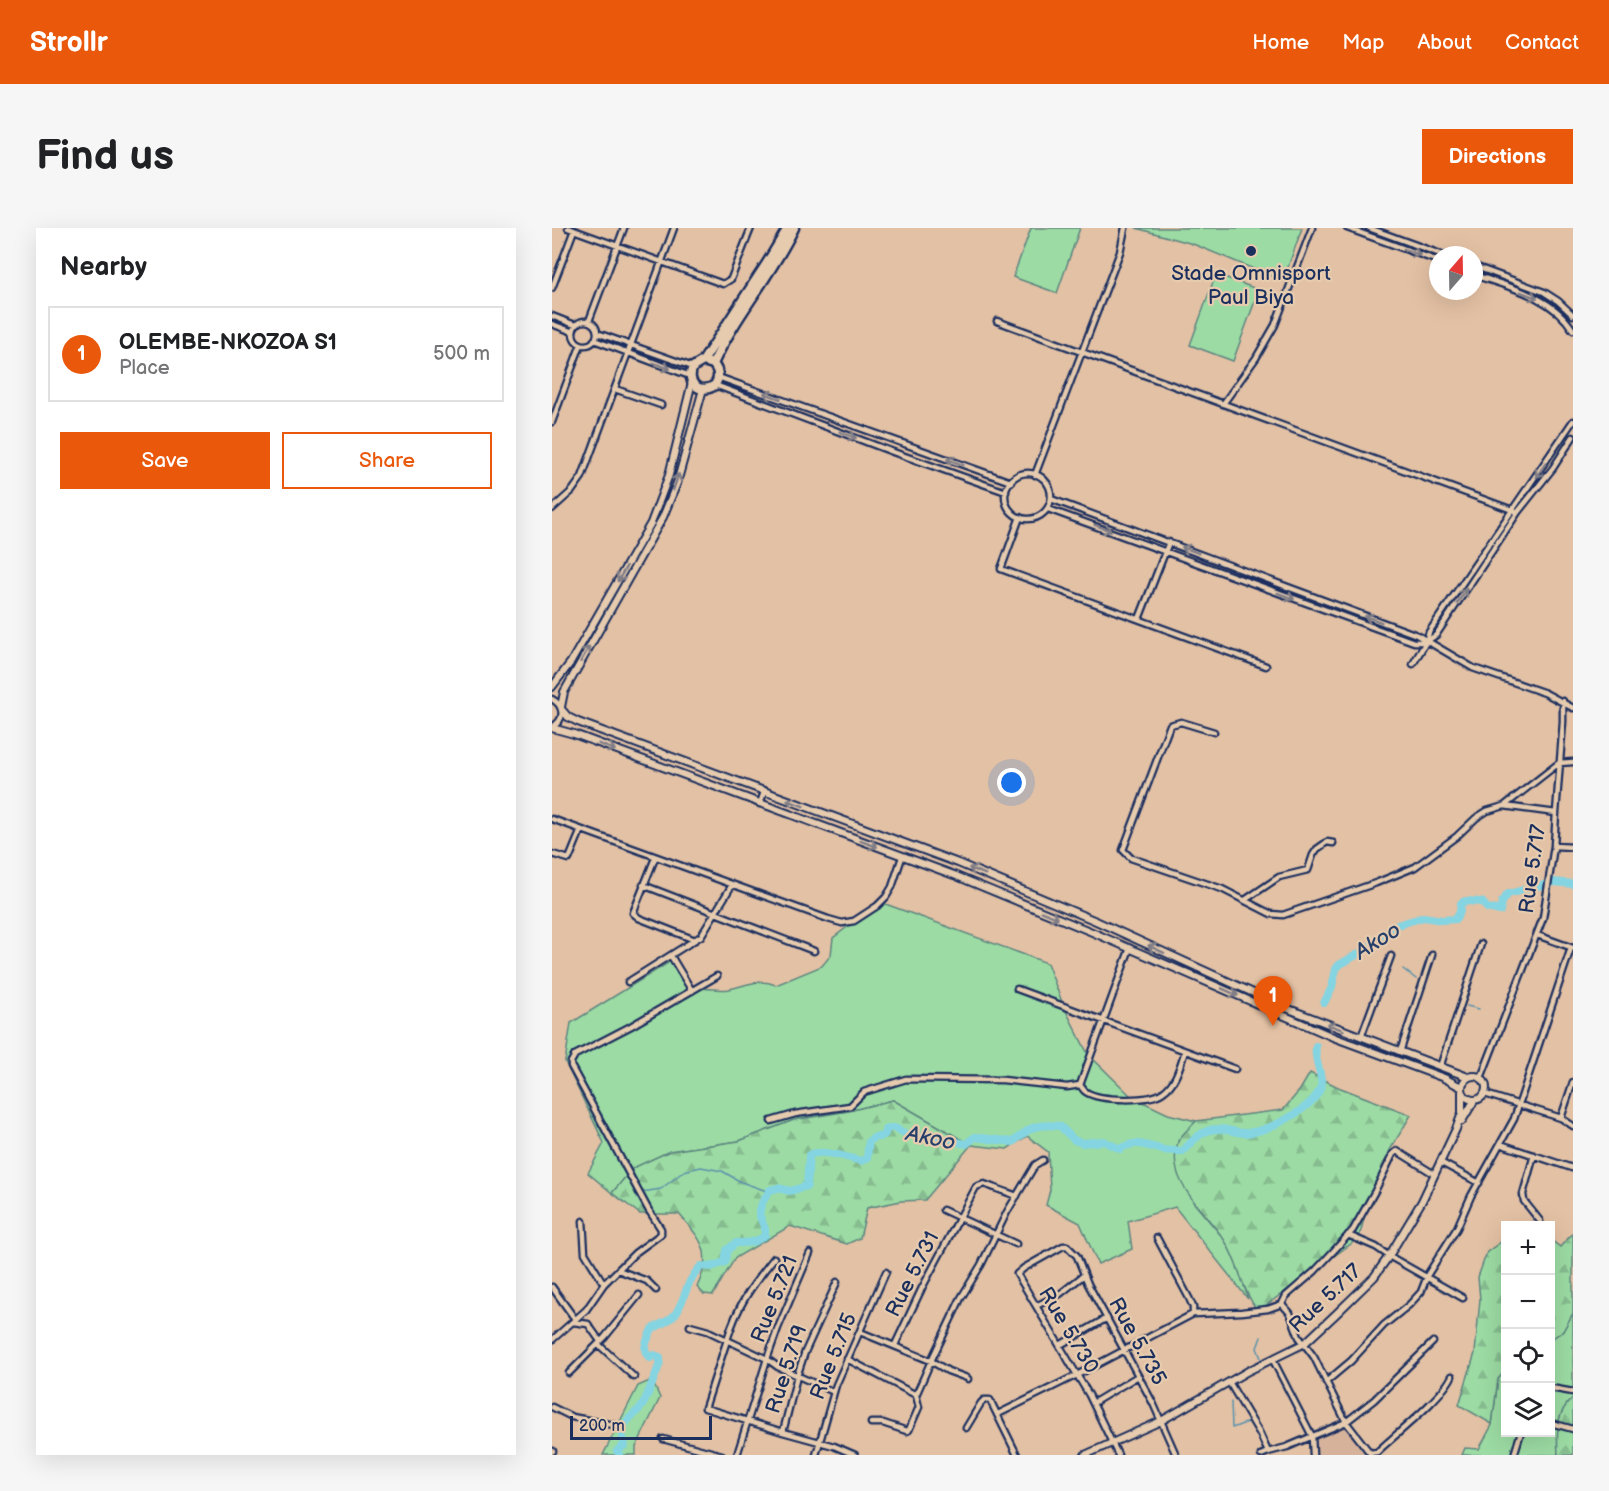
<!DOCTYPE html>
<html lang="en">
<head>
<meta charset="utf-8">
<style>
	body { margin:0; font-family:"Balsamiq Sans",sans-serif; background:#f6f6f6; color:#202124 }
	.controls { position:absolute; right:18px; bottom:18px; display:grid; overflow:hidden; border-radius:0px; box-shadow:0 6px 24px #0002 }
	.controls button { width:54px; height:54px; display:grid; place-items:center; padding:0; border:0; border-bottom:2px solid #e0e0e0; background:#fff; color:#202124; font:30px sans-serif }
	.compass { position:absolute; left:877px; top:18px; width:54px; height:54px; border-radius:50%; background:#fff; box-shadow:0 6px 24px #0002; rotate:20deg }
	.scale { position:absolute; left:18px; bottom:15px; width:142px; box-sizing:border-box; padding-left:6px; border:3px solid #1b2f5e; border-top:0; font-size:16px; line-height:21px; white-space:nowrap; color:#1b2f5e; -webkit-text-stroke:4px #e6cbae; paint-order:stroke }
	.you { position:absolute; left:460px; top:555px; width:21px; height:21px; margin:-15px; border:4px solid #fff; border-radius:50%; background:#1a73e8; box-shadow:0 0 0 9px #1a73e833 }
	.badge { display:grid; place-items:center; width:39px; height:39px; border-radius:50%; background:#ea580c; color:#fff; font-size:20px; font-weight:700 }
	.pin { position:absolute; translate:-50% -50px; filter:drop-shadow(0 2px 3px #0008) }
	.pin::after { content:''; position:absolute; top:32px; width:21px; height:18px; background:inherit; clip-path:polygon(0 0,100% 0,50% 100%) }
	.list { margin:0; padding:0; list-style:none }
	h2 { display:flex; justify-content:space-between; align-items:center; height:78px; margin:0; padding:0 24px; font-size:26px }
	h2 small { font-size:20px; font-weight:400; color:#757577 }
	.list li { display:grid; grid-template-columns:39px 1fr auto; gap:18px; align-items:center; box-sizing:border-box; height:96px; margin:0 12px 12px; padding:0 12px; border:2px solid #e0e0e0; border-radius:0px }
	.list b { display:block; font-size:22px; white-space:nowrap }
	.list p { margin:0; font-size:20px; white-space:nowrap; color:#757577 }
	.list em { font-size:20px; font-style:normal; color:#757577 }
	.actions { display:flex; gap:12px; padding:18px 24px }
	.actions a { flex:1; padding:14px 0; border:2px solid #ea580c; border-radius:0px; text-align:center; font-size:21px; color:#ea580c }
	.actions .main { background:#ea580c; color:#fff }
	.icon { flex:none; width:33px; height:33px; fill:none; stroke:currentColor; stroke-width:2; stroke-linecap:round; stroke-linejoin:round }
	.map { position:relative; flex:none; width:1021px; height:1227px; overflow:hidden; border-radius:0px }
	header { display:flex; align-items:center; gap:36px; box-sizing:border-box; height:84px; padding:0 30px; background:#ea580c; color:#fff }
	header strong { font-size:28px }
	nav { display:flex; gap:33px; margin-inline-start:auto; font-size:21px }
	.intro { display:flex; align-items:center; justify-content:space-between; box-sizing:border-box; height:144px; padding:0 36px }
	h1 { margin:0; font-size:42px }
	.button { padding:15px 27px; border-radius:0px; background:#ea580c; color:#fff; font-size:21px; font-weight:700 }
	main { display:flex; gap:36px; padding:0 36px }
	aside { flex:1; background:#fff; border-radius:0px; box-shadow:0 6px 24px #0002 }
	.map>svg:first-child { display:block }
</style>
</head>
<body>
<header>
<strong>Strollr</strong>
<nav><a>Home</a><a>Map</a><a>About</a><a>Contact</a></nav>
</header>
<div class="intro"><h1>Find us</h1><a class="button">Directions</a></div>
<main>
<aside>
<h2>Nearby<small></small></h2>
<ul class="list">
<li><span class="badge">1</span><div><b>OLEMBE-NKOZOA S1</b><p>Place</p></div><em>500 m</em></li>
</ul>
<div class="actions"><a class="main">Save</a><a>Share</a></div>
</aside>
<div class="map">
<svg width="1021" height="1227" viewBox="0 0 1021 1227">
	<defs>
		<pattern id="forest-firs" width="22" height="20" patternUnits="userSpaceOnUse" patternTransform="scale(1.5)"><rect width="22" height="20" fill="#9cdba3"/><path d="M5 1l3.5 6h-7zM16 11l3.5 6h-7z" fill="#86bc8f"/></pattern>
	</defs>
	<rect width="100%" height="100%" fill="#e3c1a4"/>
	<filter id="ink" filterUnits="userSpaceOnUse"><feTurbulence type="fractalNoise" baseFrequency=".0167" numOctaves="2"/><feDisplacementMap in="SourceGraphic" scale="12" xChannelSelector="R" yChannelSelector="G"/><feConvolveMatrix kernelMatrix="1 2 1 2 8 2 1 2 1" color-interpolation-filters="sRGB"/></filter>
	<g filter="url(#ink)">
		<path fill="#d6b29b" d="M788,1195l28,28 -5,4h-46l-9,-14z"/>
		<path fill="#9cdba3" stroke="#5c8580" stroke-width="1.5" d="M479,0h49l-23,65 -44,-16z
			M584,0h166l-19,53 -90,-37z
			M664,46l43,16 -26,71 -43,-16z
			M328,674l167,61 17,44 24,47 44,43 36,17 28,7 -18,20 15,61 32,38 14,28 9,31 -73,-92 -47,14 4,28 -34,15 -18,-41 -34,-18 4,-15 -2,-38 -21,-16 -20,13 -36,-4 -78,-45 -44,11 -55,9 -55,21 -69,10 -37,17 -21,25 -24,-20 16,-30 -39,-81 6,-39 105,-65 16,29c12,1 26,4 38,2 17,-4 28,-11 46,-4l46,-19 9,-11 2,-17z
			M1021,1085v85c-18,15 -16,35 -15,57h-96l3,-7 14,1 13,-24 6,-46 7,-8 1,61h45v-93l12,-8z
			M100,1152l8,18 -24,49v8h-33l35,-69z"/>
		<path fill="url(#forest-firs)" stroke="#5c8580" stroke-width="1.5" d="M758,845l28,14 73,28 -21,35 -21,49 -10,39 -101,73c-16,-20 -19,-47 -33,-70 -18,-29 -61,-59 -47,-99 2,-7 13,-15 18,-21l87,-11 17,-20z
			M341,872l78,45 -46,55 -24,1 -34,7 -7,30 -13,6 -57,-18 -55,32 -22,37 -9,-1 -7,-7c17,-36 4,-47 -18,-73h-39l-28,-21 21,-25 37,-17 69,-10 55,-21 55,-9z
			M1021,1005v80l-10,18 -12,8v-99l9,7z
			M953,1011v132l-7,8 -6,45 -33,-19 16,-52 5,-54 -2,-22 9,-25z
			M1021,1170v57h-15c-1,-22 -3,-42 15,-57z"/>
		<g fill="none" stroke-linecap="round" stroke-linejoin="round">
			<path stroke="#5b92ad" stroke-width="1.5" d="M851,741l13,10
				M915,778l12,3
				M90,964l19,-3 23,-18 17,-4 21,4 19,11 23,8h6
				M709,1109l-4,11 5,13
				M679,1174l1,26 19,-7"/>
			<path stroke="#85d4e2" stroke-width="8" d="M772,775l8,-16 4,-18 3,-4 26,-15 32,-25 27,-8 18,3 14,-1 4,-7 1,-9 4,-2 17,1 5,6 13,3 2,-9 6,-8 46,-12 19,2
				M68,1227l-3,-4 8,-6c-8,-22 4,-24 17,-39 2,-2 17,-39 18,-44v-5l-6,-2 -4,3c-10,-8 -2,-19 2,-29 8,-5 19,-8 24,-16 11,-18 9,-30 25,-47l10,1 14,-5 2,-12 9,-7c10,0 21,0 29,-8v-6l-6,-15 3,-11 8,-13 8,-2 12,3 17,-5 2,-31c14,-6 37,2 52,6l6,-3 2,-17 6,-4h5l5,-3v-4c11,-6 12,1 22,4 20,4 40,5 59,10l9,-7 38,5c17,-14 22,-19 47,-16l14,14 9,3 21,-2 16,8c16,-10 27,-3 43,1 7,1 14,1 20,1 9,-10 20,-22 34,-22 9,-1 18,4 28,4 23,-1 68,-24 76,-46 3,-11 -8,-27 -5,-41"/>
			<g stroke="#1b2f5e" stroke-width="9">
				<path id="minor" d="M16,0l155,56 8,-5 20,-51
					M795,0l91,33
					M817,0l74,27
					M922,38l70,26 14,9 15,14
					M922,47c35,12 78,21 99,55
					M0,60l22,-58
					M0,88l23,9
					M37,93l35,-93
					M445,93l521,191
					M21 105a12 12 0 1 1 24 0a12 12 0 1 1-24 0Z
					M0,96l21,8
					M45,105l96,34
					M42,112l96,36
					M166,149l293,105
					M163,157l178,67 113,40
					M63,161l46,16
					M671,176l33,-46 19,-33 37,-97
					M0,194l29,-78
					M453 268a23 23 0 1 1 46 0a23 23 0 1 1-46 0Z
					M483,247l85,-223 5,-24
					M499,271l366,136 56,33 72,25 28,15
					M0,281l20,-18 10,-14 92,-249
					M496,281l366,133h12l10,-7 82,-123 35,-44 20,-31
					M468,289l-19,52 265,97
					M587,391l30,-77
					M861,436l13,-22 3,-10 144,-211
					M0,471c13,7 13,21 0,28
					M662,504l-33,-10 -11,3 -47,125 8,8 91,31 49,25 12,1 93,-32 39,-16 42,-31 19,-18 11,-7 17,-5 55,-43 14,-1
					M208,576l4,-12
					M1004,585l7,-91v-21
					M0,591l276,100 14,4 12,-2 23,-15 9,-9 6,-10 10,-30
					M1002,618l19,1
					M0,626l17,5 12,-29
					M103,630l-22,55 6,5 56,22
					M91,657l171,66
					M693,672l34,-23 29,-7 5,-15 4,-6 10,-7 6,1
					M985,707l36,13
					M119,728l21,35
					M76,754l73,-46 31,-51
					M465,761l218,80
					M809,809l30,-81
					M848,824l32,-97
					M888,839l41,-123
					M929,850l62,-160 11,-72 2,-33 -52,-7
					M528,857l50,-137
					M528,857c2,2 3,5 6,7 14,9 64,10 77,0 13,-9 17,-26 22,-41
					M933,866l76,24 12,8
					M1009,890l12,-36
					M219,893l24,-7 55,-8 14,-14 42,-13 97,1 64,7 13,-2
					M948,916l72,24
					M982,927l-11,39 1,7 16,20
					M888,934l39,21
					M391,982l73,34
					M31,993l2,32 19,31
					M796,1007l28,12 13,9 74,42
					M258,1025l-32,75 -11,31 11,8 56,25
					M66,1042l29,11 9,9
					M285,1054l-32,70 -8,24 -14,56 51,14 21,9
					M0,1059l23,32
					M730,1076l8,9 9,24 15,20 32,65 24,31 7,-1c19,-18 65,-54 75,-76
					M484,1078l24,-12 24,-19
					M641,1086l49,-2 26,-3 14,-5 4,-8 29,-25 38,-41 22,-39 18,-37 4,-3 37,23
					M21,1094l15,2 12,17
					M138,1098l18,5 19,9 -22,68 78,24
					M308,1104l71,29 30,-63 20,-33 26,-53 28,-47 8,-5
					M0,1112l34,-30 18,-26 31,-31 26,-19v-5l-13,-20 -77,-143v-4l4,-7 56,-29 86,-50
					M46,1116l36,33
					M343,1117l27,-57 54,-101 8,-3 33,12
					M508,1117l47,-27
					M295,1131l69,36
					M721,1132l39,76 1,19
					M17,1145l36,-36 34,-42
					M677,1154l31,52 8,18 -7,3
					M774,1154l25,-21 33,-36 25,-20 12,-13 7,-18 29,-46 14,-32 43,-77 57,-171
					M999,1160l22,4
					M541,1175l45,-27
					M0,1179l20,10 42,8
					M446,1186l79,-39 116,-61v-7l-4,-9 -32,-60
					M319,1195h12l24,8 2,-1 10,-23 -3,-12 15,-34 17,10 19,7 1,1
					M999,1195l22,6
					M414,1200l15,-25 3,-3h6l27,55
					M111,1211l59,16
					M0,1224l1,-1
					M716,1224l19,-5 59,-25 28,-22 59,-58
					M185,1227l30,-96 -40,-19c11,-36 24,-53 47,-82
					M264,1227l20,-70 50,-113
					M566,1227l-29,-60 -72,-121 7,-6 39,-22h4l10,10 11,28 65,119 23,52
					M962,1227l7,-23"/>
			</g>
			<g stroke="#1b2f5e" stroke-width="10">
				<path id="tertiary" d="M0,459l19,-25 80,-139 18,-48 23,-93
					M9,479l3,-15 99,-175 14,-34 26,-94
					M10,482l6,7 10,5 380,141 138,58 190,87 182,69
					M0,500l22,6 380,141 138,57 241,105 111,41 17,9
					M910 860a12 12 0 1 1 24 0a12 12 0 1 1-24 0Z
					M910,893l12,-20
					M533,1227l76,-34 87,-50 57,-28 31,-29 38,-37 15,-21 33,-55 34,-72 6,-16v-21"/>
			</g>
			<g stroke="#1b2f5e" stroke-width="13">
				<path id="trunk" d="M151,133l10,3c6,7 7,13 2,21 -14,10 -30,-1 -22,-18l10,-6 64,-98 21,-35
					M161,136c22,-48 58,-88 81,-136"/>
			</g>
			<use href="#minor" stroke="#e6cbae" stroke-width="4.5"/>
			<use href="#tertiary" stroke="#e6cbae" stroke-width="6"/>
			<use href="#trunk" stroke="#e6cbae" stroke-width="8"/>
		</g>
		<defs><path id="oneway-shaft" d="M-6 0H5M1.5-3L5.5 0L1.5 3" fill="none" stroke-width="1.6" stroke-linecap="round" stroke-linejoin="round" transform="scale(1.5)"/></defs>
		<g stroke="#807d86">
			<use href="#oneway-shaft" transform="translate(860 24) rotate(20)"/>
			<use href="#oneway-shaft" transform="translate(977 67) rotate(21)"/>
			<use href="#oneway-shaft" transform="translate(110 138) rotate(21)"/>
			<use href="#oneway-shaft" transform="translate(220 168) rotate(-160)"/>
			<use href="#oneway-shaft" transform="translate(296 207) rotate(21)"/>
			<use href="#oneway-shaft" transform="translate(403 234) rotate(-160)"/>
			<use href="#oneway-shaft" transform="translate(989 242) rotate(125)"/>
			<use href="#oneway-shaft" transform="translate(124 254) rotate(-71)"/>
			<use href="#oneway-shaft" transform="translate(551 300) rotate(20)"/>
			<use href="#oneway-shaft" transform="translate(638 322) rotate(-159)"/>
			<use href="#oneway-shaft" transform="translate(70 346) rotate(120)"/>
			<use href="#oneway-shaft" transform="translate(734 368) rotate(20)"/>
			<use href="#oneway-shaft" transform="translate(910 368) rotate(-56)"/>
			<use href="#oneway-shaft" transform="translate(821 391) rotate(-159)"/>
			<use href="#oneway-shaft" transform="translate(33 426) rotate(-60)"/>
			<use href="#oneway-shaft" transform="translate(55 519) rotate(21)"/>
			<use href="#oneway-shaft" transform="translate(243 575) rotate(-160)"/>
			<use href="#oneway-shaft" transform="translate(317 616) rotate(21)"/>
			<use href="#oneway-shaft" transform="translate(425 643) rotate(-158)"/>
			<use href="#oneway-shaft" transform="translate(498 687) rotate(23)"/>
			<use href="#oneway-shaft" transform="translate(604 721) rotate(-155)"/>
			<use href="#oneway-shaft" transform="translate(678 764) rotate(24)"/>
			<use href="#oneway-shaft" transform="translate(783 799) rotate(-159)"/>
		</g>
	</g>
	<circle fill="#1b2f5e" stroke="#e6cbae" stroke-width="2" cx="699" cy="23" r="6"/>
	<g text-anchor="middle" stroke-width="4.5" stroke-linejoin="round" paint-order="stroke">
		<g font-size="21" fill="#1b2f5e" stroke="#e6cbae">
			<text x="699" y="52">Stade Omnisport<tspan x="699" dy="24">Paul Biya</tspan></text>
		</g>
		<g font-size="21" fill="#1b2f5e" stroke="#e6cbae">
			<text transform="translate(980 641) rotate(-82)" y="7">Rue 5.717</text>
			<text transform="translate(360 1046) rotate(-63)" y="7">Rue 5.731</text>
			<text transform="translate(773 1070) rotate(-43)" y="7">Rue 5.717</text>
			<text transform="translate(222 1071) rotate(-68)" y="7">Rue 5.721</text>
			<text transform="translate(517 1102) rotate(59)" y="7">Rue 5.730</text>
			<text transform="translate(586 1113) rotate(61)" y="7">Rue 5.735</text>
			<text transform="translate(281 1128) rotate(-68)" y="7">Rue 5.715</text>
			<text transform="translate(234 1141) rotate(-72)" y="7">Rue 5.719</text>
		</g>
		<g font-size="22" font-style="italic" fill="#26406b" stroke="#e6cbae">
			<text transform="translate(825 712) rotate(-32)" y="8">Akoo</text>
			<text transform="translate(379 909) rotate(12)" y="8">Akoo</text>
		</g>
	</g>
</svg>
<div class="controls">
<button>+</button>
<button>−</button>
<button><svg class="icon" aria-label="locate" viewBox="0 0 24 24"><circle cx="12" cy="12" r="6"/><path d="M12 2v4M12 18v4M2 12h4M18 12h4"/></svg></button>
<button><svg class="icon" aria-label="layers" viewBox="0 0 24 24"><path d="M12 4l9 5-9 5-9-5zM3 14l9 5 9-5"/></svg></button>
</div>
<svg class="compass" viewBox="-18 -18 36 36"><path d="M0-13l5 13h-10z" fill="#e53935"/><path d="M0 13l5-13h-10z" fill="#757577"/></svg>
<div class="scale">200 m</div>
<div class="you"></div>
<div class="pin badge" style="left:721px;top:798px">1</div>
</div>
</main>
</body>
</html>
